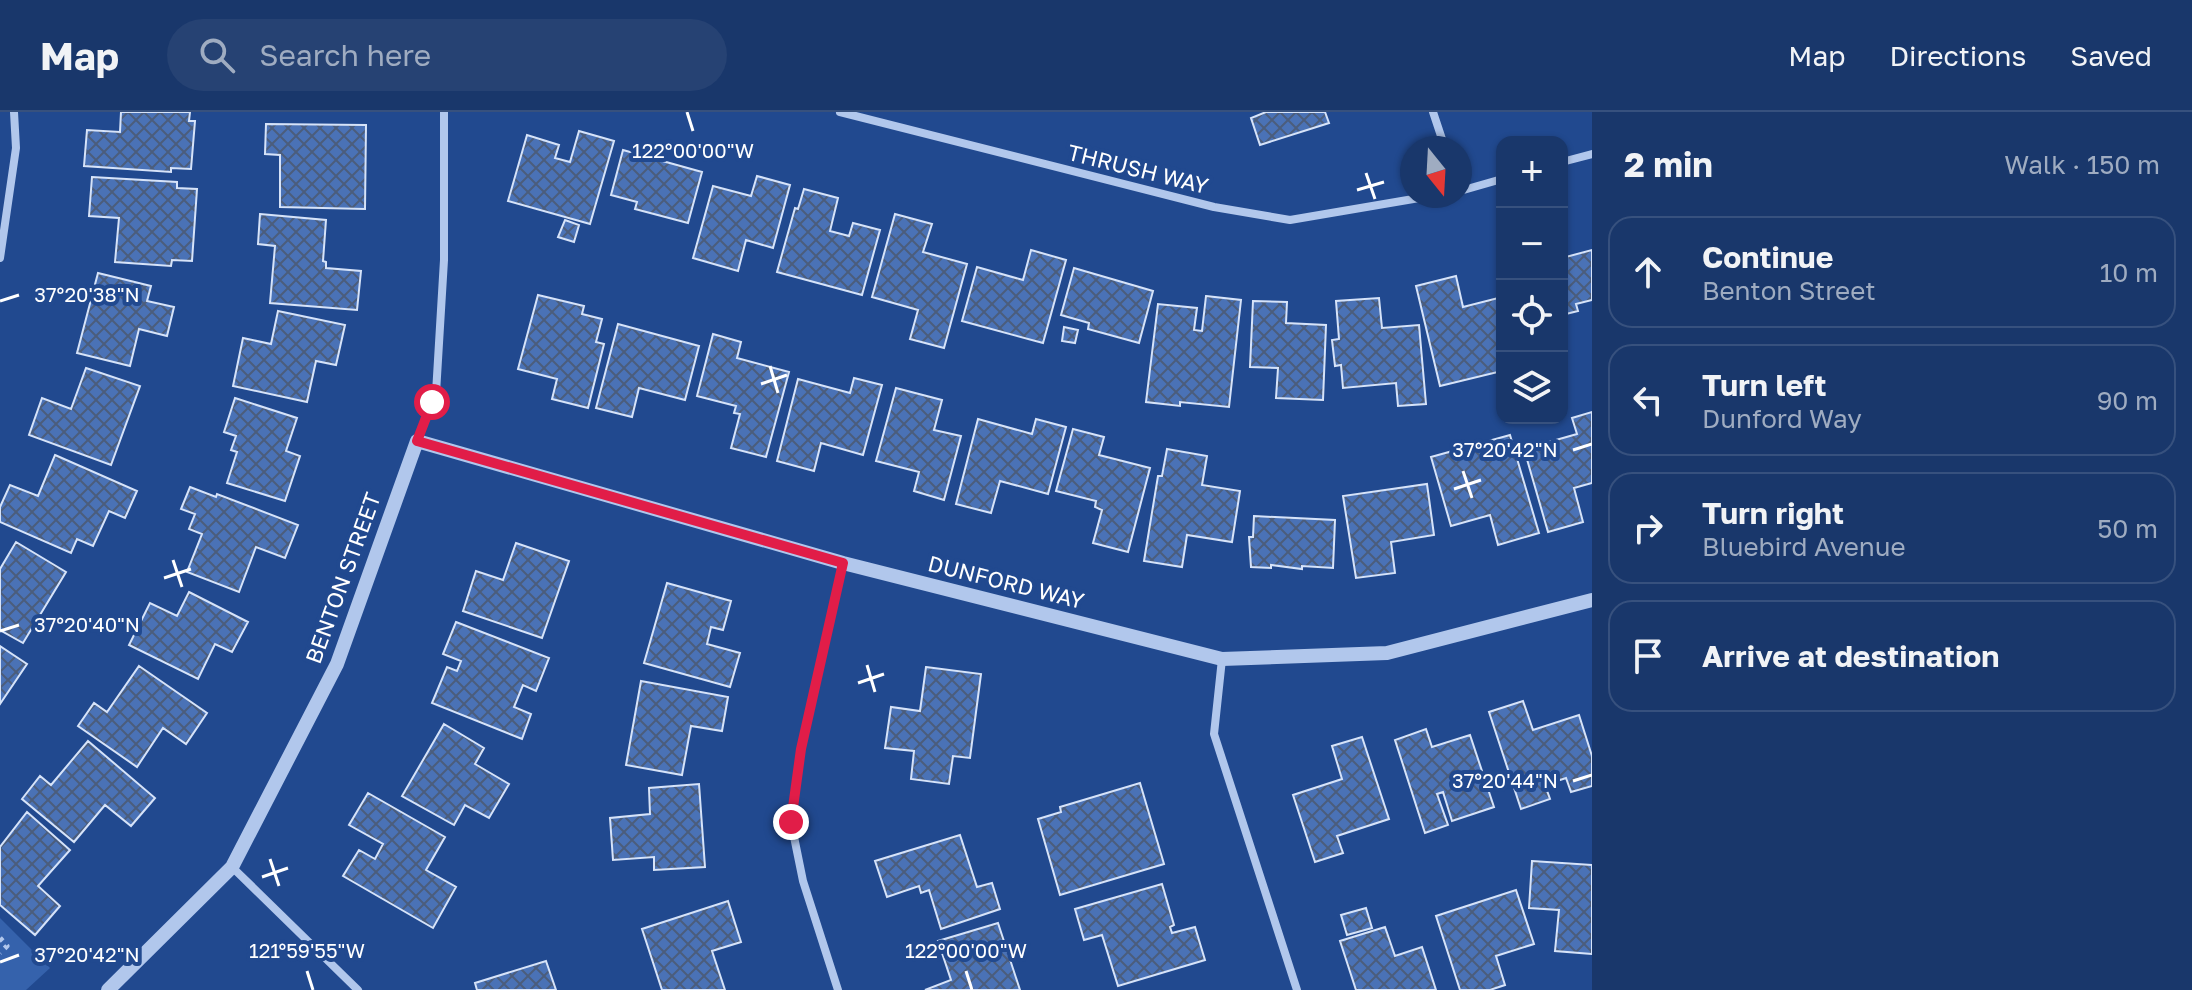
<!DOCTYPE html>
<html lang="en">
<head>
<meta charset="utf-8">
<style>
	body { margin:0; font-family:"Golos Text",sans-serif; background:#264273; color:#f1f3f6 }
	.controls { position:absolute; right:24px; top:24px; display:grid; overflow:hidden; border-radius:16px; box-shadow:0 2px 6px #0004 }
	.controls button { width:72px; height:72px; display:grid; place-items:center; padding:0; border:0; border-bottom:2px solid #37517e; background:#19376b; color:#f1f3f6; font:40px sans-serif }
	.compass { position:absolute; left:1400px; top:24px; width:72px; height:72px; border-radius:50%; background:#19376b; box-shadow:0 2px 6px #0004; rotate:162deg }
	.stop { position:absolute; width:24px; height:24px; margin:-18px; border:6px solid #e11d48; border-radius:50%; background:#fff }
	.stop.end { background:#e11d48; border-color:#fff; box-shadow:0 2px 8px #0008 }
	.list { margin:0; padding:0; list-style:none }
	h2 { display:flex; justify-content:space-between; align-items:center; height:104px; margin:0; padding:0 32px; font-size:34px }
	h2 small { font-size:26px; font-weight:400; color:#9facc1 }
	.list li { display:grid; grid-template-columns:52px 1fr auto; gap:24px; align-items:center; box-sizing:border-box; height:112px; margin:0 16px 16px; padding:0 16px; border:2px solid #37517e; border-radius:24px }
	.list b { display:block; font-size:30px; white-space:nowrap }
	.list p { margin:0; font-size:26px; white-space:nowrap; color:#9facc1 }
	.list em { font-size:26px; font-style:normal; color:#9facc1 }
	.icon { flex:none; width:44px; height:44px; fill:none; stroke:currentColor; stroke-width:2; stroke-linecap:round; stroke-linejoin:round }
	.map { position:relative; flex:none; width:1592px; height:878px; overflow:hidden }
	header { display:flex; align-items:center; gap:48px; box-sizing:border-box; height:112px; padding:0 40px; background:#19376b; border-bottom:2px solid #37517e }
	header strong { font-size:38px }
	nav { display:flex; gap:44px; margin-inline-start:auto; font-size:28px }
	.search { width:560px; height:72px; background:#264273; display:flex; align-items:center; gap:20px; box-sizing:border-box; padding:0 28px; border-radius:44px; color:#9facc1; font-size:30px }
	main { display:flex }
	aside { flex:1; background:#19376b }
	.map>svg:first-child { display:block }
</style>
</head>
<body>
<header>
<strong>Map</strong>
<div class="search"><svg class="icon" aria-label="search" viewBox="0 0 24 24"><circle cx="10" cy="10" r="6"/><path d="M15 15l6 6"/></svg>Search here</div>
<nav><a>Map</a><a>Directions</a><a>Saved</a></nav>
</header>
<main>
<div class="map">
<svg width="1592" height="878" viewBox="0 0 1592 878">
	<defs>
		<pattern id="building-cross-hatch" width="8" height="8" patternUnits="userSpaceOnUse" patternTransform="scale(2)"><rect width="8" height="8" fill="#4a72b6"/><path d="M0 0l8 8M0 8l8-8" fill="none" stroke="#4b5d7c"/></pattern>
	</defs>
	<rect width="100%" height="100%" fill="#21498f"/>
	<path fill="#3562ac" d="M0,806l50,50 -24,22h-26z"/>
	<path fill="url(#building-cross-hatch)" stroke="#d6e3f9" stroke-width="2" d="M121,0h69l-1,9h6l-4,48 -20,-1v4l-87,-6 3,-36 33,2z
		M1325,0l4,11 -69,22 -9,-27 15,-6z
		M266,12l100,1 -1,84 -85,-2v-52l-15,-1z
		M579,19l35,10 -24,83 -82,-23 19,-66 32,10 -4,13 15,4z
		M623,38l79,22 -14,51 -53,-14 2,-7 -26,-7z
		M757,64l33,9 -17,63 -27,-8 -8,31 -45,-13 20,-72 38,10z
		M92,65l85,5v6l20,1 -5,72 -20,-1 -1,6 -56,-4 4,-44 -30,-2z
		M804,77l34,9 -8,33 19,5 4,-13 27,7 -18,65 -85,-23 18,-64 3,1z
		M260,102l66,6 -3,41 3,1v6l35,3 -4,39 -87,-7 5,-57 -17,-2z
		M895,102l37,10 -9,28 44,12 -23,84 -34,-9 8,-29 -46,-13z
		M565,108l14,5 -5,17 -16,-5z
		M1031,138l35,10 -23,83 -81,-22 15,-54 46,13z
		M1592,138v50l-16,4 2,7 -16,4v-57z
		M1074,156l79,23 -14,52 -51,-14 1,-6 -28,-8z
		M98,161l53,13 -4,15 27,6 -7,29 -28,-7 -9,37 -53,-13z
		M1456,164l7,31 39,-10v74l-62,15 -24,-100z
		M538,183l46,11 -2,8 20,5 -6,23 8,2 -16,64 -36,-9 5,-20 -39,-10z
		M1206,184l35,4 -12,107 -49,-5v4l-34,-4 12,-98 39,4 -3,22 8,1z
		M1379,186l3,30 37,-3 7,79 -28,2 -2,-23 -53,5 -2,-23 -6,1 -3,-26 7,-1 -3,-38z
		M1253,189l34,1 -1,21 40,2 -3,75 -47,-2 2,-30 -28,-1z
		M278,199l67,14 -9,40 -20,-4 -9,41 -74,-16 10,-48 28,6z
		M618,212l81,22 -14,54 -46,-12 -7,29 -36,-9z
		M1064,215l14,3 -3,13 -13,-2z
		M713,222l28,8 -4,16 52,14 -23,85 -35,-9 9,-34 -6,-1 2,-7 -39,-10z
		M86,256l54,18 -29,79 -82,-30 13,-37 29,11z
		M854,266l28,7 -19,70 -42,-12 -7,28 -37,-10 21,-82 52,14z
		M896,276l46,12 -8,30 27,6 -17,64 -30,-9 5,-19 -43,-11z
		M235,286l62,20 -11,33 14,5 -15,45 -58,-18 10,-31 -6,-2 5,-14 -12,-4z
		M1592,300v71l-18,5 9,34 -35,10 -24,-83 53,-15 -5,-16z
		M978,307l54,15 4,-15 30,8 -18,67 -48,-13 -9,32 -35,-9z
		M1073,317l31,8 -5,18 51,13 -22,84 -35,-9 9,-33 -7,-3 1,-6 -40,-10z
		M1510,323l29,98 -41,12 -8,-30 -39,11 -20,-69z
		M1167,337l40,7 -5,29 38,6 -8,51 -45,-7 -5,32 -38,-6 14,-85h4z
		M55,343l82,36 -12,27 -16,-7 -16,35 -16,-7 -6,14 -71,-31v-15l10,-22 28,11z
		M1427,372l7,51 -43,7 4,31 -39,5 -13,-82z
		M190,375l26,10 1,-3 81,31 -13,33 -29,-11 -17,45 -52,-20 15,-38 -13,-5 6,-15 -14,-5z
		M1254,404l81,4 -2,48 -31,-2v3l-31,-4v3l-20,-1 -2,-30h4z
		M16,430l50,30 -43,71 -23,-13v-61z
		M516,431l53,18 -27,77 -79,-27 13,-40 27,9z
		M667,471l64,18 -8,29 -12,-3 -4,17 33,9 -10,34 -86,-24z
		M189,480l59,30 -16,30 -17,-8 -17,35 -69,-34 21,-42 27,13z
		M456,510l93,36 -13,33 -13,-6 -9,22 17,7 -9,25 -90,-36 15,-36 10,4 4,-10 -18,-7z
		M0,534l27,18 -27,40z
		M139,554l68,47 -21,31 -23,-16 -26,39 -59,-41 16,-23 13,9z
		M926,555l55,7 -11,84 -17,-2 -4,28 -38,-5 3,-28 -29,-3 6,-41 29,4z
		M641,569l87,16 -6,34 -31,-5 -9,49 -56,-10z
		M1523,589l10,29 46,-15 13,41v30l-21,6 -5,-14 -21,7 5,14 -29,10 -32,-97z
		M444,612l40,24 -9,16 34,20 -20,34 -24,-13 -11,20 -52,-29z
		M1426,617l6,18 38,-12 24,72 -42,14 -9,-29 -6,2 11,31 -23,8 -30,-93z
		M1362,625l27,82 -52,17 6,17 -28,9 -22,-67 49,-16 -10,-33z
		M88,629l67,57 -24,28 -26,-21 -31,37 -52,-43 18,-23 11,9z
		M1140,671l24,81 -104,31 -22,-76 23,-7 -1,-5z
		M699,672l6,83 -51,3v-13l-41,3 -3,-42 40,-4 -1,-26z
		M368,681l77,44 -19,33 30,17 -23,41 -90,-52 16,-26 16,9 8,-15 -34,-19z
		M27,700l43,38 -32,36 22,20 -25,29 -35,-30v-58z
		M960,723l17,52 15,-4 8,26 -59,20 -12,-39 -8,3 -2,-7 -32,11 -12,-36z
		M1532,749l60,4v89l-37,-3 4,-41 -30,-2z
		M1162,772l12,41 -4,2 2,6 23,-6 10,33 -87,26 -16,-51 -18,5 -9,-31z
		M1516,778l18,54 -38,12 9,29 -15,5h-30l-24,-74z
		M728,789l13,41 -29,9 13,39h-63l-20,-61z
		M1366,796l6,20 -25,7 -6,-20z
		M998,811l22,67h-95l26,-10 -13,-39z
		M1385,815l10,29 27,-9 14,43h-80l-16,-49z
		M546,849l10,29h-79l-2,-7z"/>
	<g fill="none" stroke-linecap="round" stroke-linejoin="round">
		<path stroke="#b1c7ec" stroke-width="5" stroke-dasharray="4 6" stroke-linecap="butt" d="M0,826l7,8 -7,7"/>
		<path stroke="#b1c7ec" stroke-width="8" d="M840,0l374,95 76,13 141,-24
			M1433,0l12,36
			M1562,50l30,-8
			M1460,79l42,-12
			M0,146l16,-110 -2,-36
			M417,329l19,-48 8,-133v-148
			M1222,547l-8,75 83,256
			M232,755l126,123
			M838,878l-35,-109 -12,-59 10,-73 42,-186"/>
		<path stroke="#b1c7ec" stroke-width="14" d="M108,878l124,-123 105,-203 80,-223 426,122 379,96 165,-6 205,-53"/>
	</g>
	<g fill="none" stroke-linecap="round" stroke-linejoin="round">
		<path stroke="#e11d48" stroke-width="10" d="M432,290l-15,39 426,122 -42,186 -10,73"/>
	</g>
	<path fill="none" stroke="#fff" stroke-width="3" d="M687,0l6,19M1366,61l9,26M1357,78l27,-8M0,189l19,-6M770,254l8,27M761,272l26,-9M1573,338l19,-6M1463,359l9,27M1454,377l27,-9M173,448l9,27M164,466l27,-9M0,519l19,-6M867,553l8,27M858,571l26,-9M1573,669l19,-6M270,747l9,27M262,765l26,-9M0,850l19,-7M307,859l6,19M966,859l6,19"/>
	<g text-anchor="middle" stroke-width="8" stroke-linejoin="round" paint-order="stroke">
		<g font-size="22" fill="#fff" stroke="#21498f">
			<text transform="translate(1138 57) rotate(14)" y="8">THRUSH WAY</text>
			<text transform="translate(343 466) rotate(-70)" y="8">BENTON STREET</text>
			<text transform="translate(1006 470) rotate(14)" y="8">DUNFORD WAY</text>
		</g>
	</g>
	<g font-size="20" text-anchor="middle" fill="#fff" stroke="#21498f" stroke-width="8" stroke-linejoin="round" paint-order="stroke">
		<text x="693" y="46">122°00'00"W</text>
		<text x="87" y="190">37°20'38"N</text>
		<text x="1505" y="345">37°20'42"N</text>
		<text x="87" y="520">37°20'40"N</text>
		<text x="1505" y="676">37°20'44"N</text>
		<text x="307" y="846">121°59'55"W</text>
		<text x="966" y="846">122°00'00"W</text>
		<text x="87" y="850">37°20'42"N</text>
	</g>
</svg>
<div class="controls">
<button>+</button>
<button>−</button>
<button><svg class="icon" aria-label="locate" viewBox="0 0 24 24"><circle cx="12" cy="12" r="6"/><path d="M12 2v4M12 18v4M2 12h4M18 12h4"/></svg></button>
<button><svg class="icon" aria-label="layers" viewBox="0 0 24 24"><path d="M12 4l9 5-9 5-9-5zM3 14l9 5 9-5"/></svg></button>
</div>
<svg class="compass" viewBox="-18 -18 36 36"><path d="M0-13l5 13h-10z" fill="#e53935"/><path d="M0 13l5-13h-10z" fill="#9facc1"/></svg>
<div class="stop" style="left:432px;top:290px"></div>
<div class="stop end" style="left:791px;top:710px"></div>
</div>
<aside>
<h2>2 min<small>Walk · 150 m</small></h2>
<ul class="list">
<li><svg class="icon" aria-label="ahead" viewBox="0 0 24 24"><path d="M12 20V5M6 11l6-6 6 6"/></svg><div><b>Continue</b><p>Benton Street</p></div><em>10 m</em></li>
<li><svg class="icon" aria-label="left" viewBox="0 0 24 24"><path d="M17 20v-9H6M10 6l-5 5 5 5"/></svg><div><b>Turn left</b><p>Dunford Way</p></div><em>90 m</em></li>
<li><svg class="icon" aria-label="right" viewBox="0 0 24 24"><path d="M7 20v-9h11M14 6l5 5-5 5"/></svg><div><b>Turn right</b><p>Bluebird Avenue</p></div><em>50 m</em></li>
<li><svg class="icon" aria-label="arrive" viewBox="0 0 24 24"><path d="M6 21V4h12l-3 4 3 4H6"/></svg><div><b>Arrive at destination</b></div></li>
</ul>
</aside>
</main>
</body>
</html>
